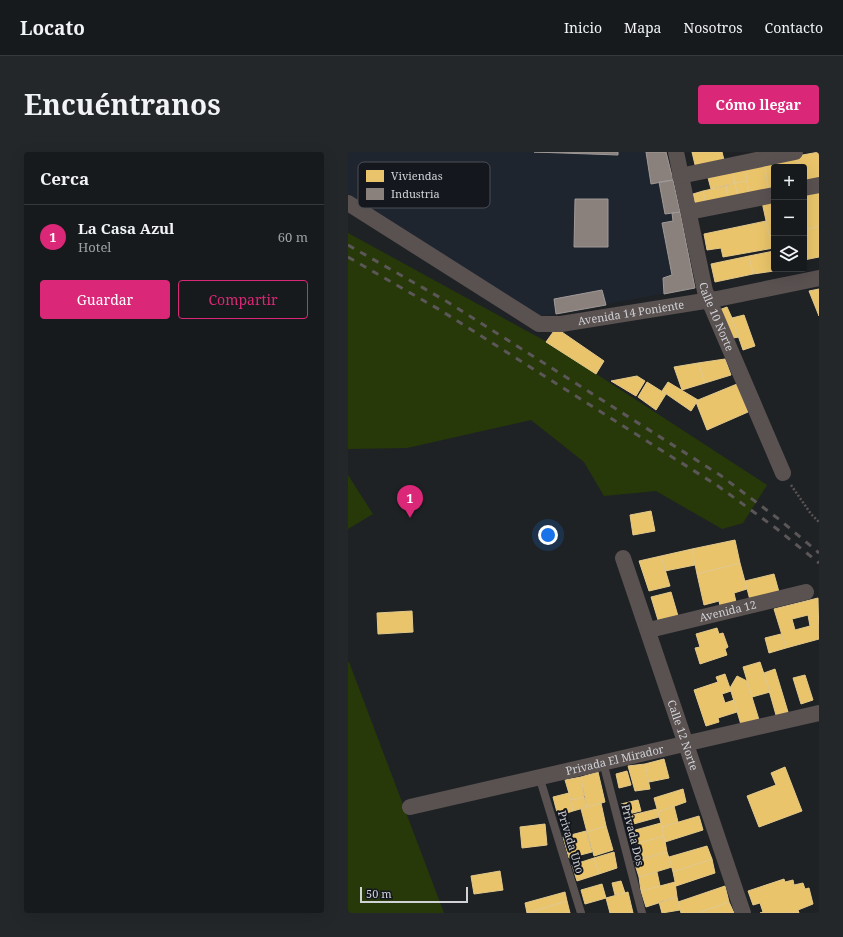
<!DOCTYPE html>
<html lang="es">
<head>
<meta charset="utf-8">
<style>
	body { margin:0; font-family:"Noto Serif",serif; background:#242729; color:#f1f3f6 }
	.controls { position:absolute; right:12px; top:12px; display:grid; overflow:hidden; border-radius:4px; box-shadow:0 4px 16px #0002 }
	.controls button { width:36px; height:36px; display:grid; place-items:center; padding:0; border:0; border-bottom:1px solid #36383b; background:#171a1c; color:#f1f3f6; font:20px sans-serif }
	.scale { position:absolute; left:12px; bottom:10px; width:108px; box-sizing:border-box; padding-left:4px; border:2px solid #d0d2d6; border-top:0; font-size:11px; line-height:14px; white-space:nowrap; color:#d0d2d6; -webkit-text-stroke:3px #14171d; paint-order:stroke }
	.you { position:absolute; left:200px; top:383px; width:14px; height:14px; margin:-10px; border:3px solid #fff; border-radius:50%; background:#1a73e8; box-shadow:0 0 0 6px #1a73e833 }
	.badge { display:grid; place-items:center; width:26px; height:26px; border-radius:50%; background:#db2777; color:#fff; font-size:13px; font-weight:700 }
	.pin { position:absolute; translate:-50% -33px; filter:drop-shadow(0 1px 2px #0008) }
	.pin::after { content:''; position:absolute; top:21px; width:14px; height:12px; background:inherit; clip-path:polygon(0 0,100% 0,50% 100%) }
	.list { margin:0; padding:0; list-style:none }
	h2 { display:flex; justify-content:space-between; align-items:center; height:52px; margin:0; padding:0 16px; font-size:17px }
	h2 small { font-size:13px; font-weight:400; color:#9ea1a3 }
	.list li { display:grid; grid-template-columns:26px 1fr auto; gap:12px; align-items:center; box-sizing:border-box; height:64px; padding:0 16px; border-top:1px solid #36383b }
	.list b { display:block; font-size:15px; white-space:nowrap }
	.list p { margin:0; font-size:13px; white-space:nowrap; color:#9ea1a3 }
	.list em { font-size:13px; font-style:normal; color:#9ea1a3 }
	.actions { display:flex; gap:8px; padding:12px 16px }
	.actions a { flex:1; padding:9px 0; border:1px solid #db2777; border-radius:4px; text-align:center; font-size:14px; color:#db2777 }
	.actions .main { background:#db2777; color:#fff }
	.icon { flex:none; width:22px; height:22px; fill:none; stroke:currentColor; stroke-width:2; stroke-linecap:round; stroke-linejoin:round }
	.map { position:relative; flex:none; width:471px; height:761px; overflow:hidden; border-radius:4px }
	header { display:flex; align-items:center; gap:24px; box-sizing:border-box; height:56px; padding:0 20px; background:#171a1c; border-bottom:1px solid #36383b }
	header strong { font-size:19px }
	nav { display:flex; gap:22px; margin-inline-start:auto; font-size:14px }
	.intro { display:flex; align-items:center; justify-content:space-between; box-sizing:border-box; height:96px; padding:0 24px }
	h1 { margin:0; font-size:28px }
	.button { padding:10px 18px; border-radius:4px; background:#db2777; color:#fff; font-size:14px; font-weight:700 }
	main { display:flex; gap:24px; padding:0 24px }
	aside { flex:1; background:#171a1c; border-radius:4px; box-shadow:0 4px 16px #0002 }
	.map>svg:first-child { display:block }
</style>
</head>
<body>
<header>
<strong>Locato</strong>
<nav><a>Inicio</a><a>Mapa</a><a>Nosotros</a><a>Contacto</a></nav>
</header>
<div class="intro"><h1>Encuéntranos</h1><a class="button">Cómo llegar</a></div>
<main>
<aside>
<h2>Cerca<small></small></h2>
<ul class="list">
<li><span class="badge">1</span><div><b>La Casa Azul</b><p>Hotel</p></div><em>60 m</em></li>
</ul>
<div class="actions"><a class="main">Guardar</a><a>Compartir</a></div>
</aside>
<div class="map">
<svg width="471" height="761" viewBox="0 0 471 761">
	<rect width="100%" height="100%" fill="#1f2225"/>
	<path fill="#1f252f" d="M0,0h318l29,136 -159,29 -188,-123z"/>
	<path fill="#273908" d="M0,81l199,109 220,143 -24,38 -21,6 -66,-38 -52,5 -20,-34 -53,-42 -124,28 -59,1z
		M0,323l25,39 -25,15z
		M0,510h1l95,251h-96z"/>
	<path fill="#e9c46a" stroke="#e2c88a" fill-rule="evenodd" d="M344,0h30l3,12 -29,5z
		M471,0v30l-15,3v-18h-5l-2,-11z
		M449,4l2,11h-25v24l-5,1 -5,-29z
		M416,11l5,29 -20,4 -4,-29z
		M397,15l2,14 -12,2 -3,-13z
		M384,18l3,13 -24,6 -4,-15z
		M399,29l2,15 -11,2 -3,-15z
		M387,31l3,15 -10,1 -2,-13z
		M378,34l2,13 -22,6 -3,-14z
		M471,37v37l-15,4v-37z
		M355,39l3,14 -10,2 -3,-13z
		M426,47v38l-4,2 -8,-37z
		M418,69l4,18 4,-2v11l-51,9 -2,-9 -14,2 -3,-16z
		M471,74v31l-15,3v-30z
		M426,99v18l7,1 -28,4 -4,-18z
		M401,104l4,18 -38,8 -4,-18z
		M471,137v27l-10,-25z
		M379,155l5,11 7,19 -6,1 -14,-28z
		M396,163l11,31 -12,4 -11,-32z
		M208,176l48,33 -8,13 -50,-32z
		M377,207l6,16 -26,8 -7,-20z
		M350,211l7,20 -23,7 -8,-23z
		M289,224l8,5 -9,15 -25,-15z
		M299,230l19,12 -10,16 -18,-13z
		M320,230l30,18 -7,11 -29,-20z
		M389,232l11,28 -41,18 -11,-28 2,-2z
		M303,359l4,20 -22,4 -3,-20z
		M387,388l5,23 -43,11 -5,-25z
		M344,397l3,16 -30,6 -4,-15z
		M313,404l9,30 -21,5 -10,-30z
		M392,411l7,26 -13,4 2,9 -16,4 -1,-5 -15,4 -7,-31z
		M426,422l5,18 -29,8 -5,-19z
		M323,440l7,24 -20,4 -7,-23z
		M470,446l1,41 -33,9 -12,-39zM460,463l2,11 -15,4 -3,-11z
		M64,459l1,21 -35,2 -1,-21z
		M369,476l2,6 4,-1 5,14 -3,2 2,6 -27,9 -5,-16 5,-1 -4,-13z
		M433,482l5,14 -17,5 -4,-15z
		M412,510l10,30 -18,5 -9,-30z
		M427,517l13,43 -12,3 -12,-42z
		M377,522l6,17 -9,3 3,9 9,-3 3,12 -19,6 1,4 -13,4 -12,-36 24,-8 -2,-5z
		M457,523l8,25 -12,4 -8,-26z
		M389,524l10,5 13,42 -18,5 -12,-40z
		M316,607l5,19 -20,4 -4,-18z
		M297,612l5,25 -15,2 -7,-25z
		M437,615l17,44 -43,16 -12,-31 29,-11 -5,-12z
		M279,619l4,14 -12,3 -3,-14z
		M250,620l7,30 -18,5 -6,-30z
		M233,625l3,20 -13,3 -6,-20z
		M335,637l3,13 -28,10 -4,-14z
		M221,641l4,18 -15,5 -5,-19z
		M236,645l3,10 -14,4 -2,-11z
		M290,648l3,11 -17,4 -3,-11z
		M253,651l5,23 -19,6 -6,-23z
		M326,654l4,16 -16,5 -4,-15z
		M309,657l2,8 -29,8 -2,-9z
		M351,664l4,14 -38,12 -3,-15z
		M313,671l3,13 -32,9 -4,-13z
		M197,672l2,21 -25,3 -2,-21z
		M258,674l7,24 -19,6 -7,-24z
		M238,679l6,21 -23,6 -6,-21z
		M316,684l3,16 -24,7 -4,-16z
		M359,694l5,13 -39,13 -4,-15z
		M266,700l3,16 -18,6 -5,-16z
		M319,700l5,15 -33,10 -5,-16z
		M246,706l5,16 -22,7 -5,-16z
		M364,707l3,14 -39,13 -3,-14z
		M152,719l3,19 -29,4 -3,-18z
		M309,720l3,14 -19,5 -2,-14z
		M436,727l1,3 8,-2 1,5 9,-2 2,6 4,-1 4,16 -15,6 1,3h-39l3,-1 -3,-9 -7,2 -5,-14z
		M273,729l4,12 -10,2 -3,-12z
		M327,730l2,15 -31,10 -5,-16z
		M254,732l4,14 -21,6 -4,-14z
		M377,734l4,16 -31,11h-17l-3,-11z
		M217,740l2,9 -40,12 -2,-10z
		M280,740l5,21h-23l-4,-15z
		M329,745l3,13 -18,3 -3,-11z
		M219,749l3,12h-43z
		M381,750l5,11h-36z"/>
	<path fill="#8a817c" stroke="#9f9997" d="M186,0h84v3z
		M298,0h20l7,28 -22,4z
		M325,28l7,32 -15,2 -6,-32z
		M227,47h33v48h-34z
		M332,60l15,76 -31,6 -1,-16 9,-3 -10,-52 11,-2 -1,-8z
		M254,138l4,15 -50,9 -2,-15z"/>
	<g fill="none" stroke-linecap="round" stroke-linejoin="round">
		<path stroke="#5a5455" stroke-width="2.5" stroke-dasharray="2 2" stroke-linecap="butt" d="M443,333l20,29 8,8"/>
		<path stroke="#5a5151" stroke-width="8" d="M255,610l39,151
			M191,624l42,137"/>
		<g stroke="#5a5151" stroke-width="16">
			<path id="s1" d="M328,0l29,139 78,182"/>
			<path d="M332,24l115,-24"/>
			<path d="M456,36l15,-3"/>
			<path id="s2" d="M0,51l191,121h22l156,-25 102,-21"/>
			<path d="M341,60l85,-17"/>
			<path id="s3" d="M275,406l120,355"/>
			<path id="s4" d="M301,478l157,-38"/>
			<path id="s5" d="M62,655l409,-94"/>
		</g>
		<path stroke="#5b5657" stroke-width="3" stroke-dasharray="7 7" stroke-linecap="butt" d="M0,93l98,56 274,174 60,45 39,33
			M0,105l92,53 278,176 59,43 42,34"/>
	</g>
	<g text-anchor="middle" stroke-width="4" stroke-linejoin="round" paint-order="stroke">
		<g font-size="11" fill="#d0d2d6" stroke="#14171d">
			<text dy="4" stroke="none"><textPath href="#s2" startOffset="319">Avenida 14 Poniente</textPath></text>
			<text dy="4" stroke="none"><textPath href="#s1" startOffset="170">Calle 10 Norte</textPath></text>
			<text dy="4" stroke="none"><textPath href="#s4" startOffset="81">Avenida 12</textPath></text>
			<text dy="4" stroke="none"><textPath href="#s3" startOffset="187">Calle 12 Norte</textPath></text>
			<text dy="4" stroke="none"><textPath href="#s5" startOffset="210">Privada El Mirador</textPath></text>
			<text transform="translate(285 683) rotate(76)" y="4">Privada Dos</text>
			<text transform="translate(223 690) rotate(73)" y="4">Privada Uno</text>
		</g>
	</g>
	<rect x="10" y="10" width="132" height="46" rx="6" fill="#14171d" stroke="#4c4f54" stroke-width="1"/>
	<rect x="18" y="18" width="18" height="12" fill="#e9c46a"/>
	<rect x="18" y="36" width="18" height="12" fill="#8a817c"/>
	<g font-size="11" fill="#d0d2d6">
		<text x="43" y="28">Viviendas</text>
		<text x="43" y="46">Industria</text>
	</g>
</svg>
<div class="controls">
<button>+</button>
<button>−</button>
<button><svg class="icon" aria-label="layers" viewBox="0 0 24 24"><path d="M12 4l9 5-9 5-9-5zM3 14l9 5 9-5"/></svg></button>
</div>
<div class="scale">50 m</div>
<div class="you"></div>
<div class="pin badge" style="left:62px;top:366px">1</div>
</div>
</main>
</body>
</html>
